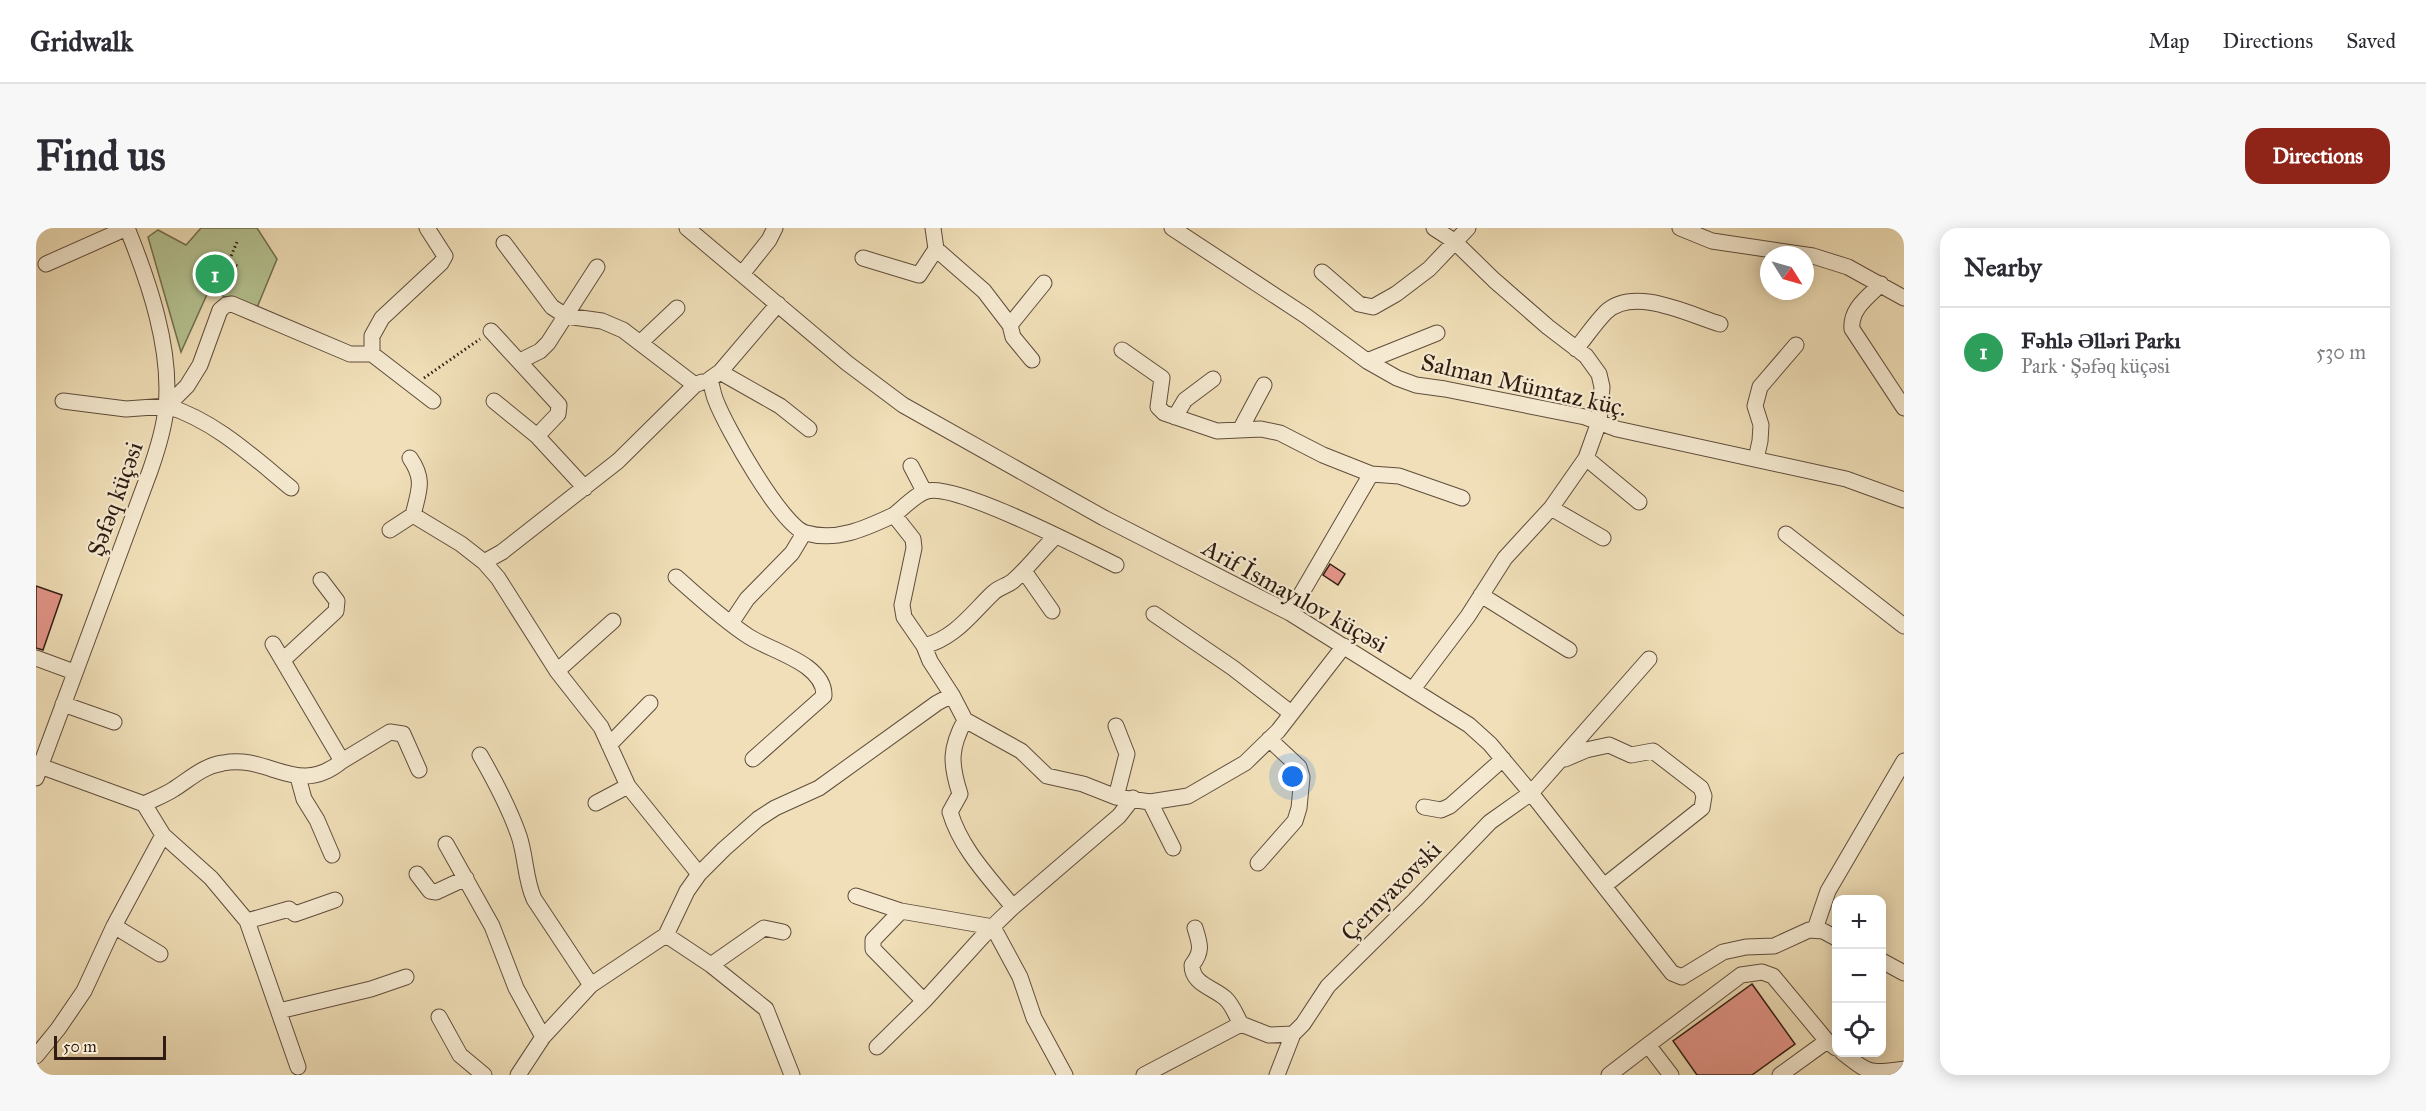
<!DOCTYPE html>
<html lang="en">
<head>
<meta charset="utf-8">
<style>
	body { margin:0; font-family:"IM FELL Great Primer",serif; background:#f7f7f7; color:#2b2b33 }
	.controls { position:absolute; right:18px; bottom:18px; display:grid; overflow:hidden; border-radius:12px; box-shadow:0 3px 15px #0003 }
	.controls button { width:54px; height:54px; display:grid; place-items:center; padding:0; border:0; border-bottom:2px solid #e1e1e2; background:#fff; color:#2b2b33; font:30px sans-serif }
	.compass { position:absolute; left:1724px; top:18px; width:54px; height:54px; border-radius:50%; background:#fff; box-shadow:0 3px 15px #0003; rotate:127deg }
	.scale { position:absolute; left:18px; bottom:15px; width:112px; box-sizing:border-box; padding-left:6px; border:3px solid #301c12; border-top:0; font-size:16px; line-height:21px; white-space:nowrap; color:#301c12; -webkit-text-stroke:4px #f5ead1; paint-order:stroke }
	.you { position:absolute; left:1257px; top:549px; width:21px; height:21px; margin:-15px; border:4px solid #fff; border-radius:50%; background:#1a73e8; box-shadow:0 0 0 9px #1a73e833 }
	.badge { display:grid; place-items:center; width:39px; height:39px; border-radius:50%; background:#8f2418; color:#fff; font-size:20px; font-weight:700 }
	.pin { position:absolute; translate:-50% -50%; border:3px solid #fff; box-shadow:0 2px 6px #0006 }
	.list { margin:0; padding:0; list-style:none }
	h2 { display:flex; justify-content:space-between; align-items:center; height:78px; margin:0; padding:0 24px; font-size:26px }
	h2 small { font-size:20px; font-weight:400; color:#7c7c81 }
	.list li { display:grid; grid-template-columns:39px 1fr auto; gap:18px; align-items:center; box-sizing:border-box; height:90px; padding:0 24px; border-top:2px solid #e1e1e2 }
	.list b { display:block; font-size:22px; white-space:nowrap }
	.list p { margin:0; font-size:20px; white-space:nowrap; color:#7c7c81 }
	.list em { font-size:20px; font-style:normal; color:#7c7c81 }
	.icon { flex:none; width:33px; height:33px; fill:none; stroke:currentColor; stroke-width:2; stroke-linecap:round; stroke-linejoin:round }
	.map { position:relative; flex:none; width:1868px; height:847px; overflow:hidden; border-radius:18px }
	header { display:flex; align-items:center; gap:36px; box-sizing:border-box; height:84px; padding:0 30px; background:#fff; border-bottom:2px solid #e1e1e2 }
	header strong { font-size:28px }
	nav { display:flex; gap:33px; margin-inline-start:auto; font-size:21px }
	.intro { display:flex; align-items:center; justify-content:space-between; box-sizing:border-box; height:144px; padding:0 36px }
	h1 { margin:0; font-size:42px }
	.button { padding:15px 27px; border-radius:18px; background:#8f2418; color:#fff; font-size:21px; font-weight:700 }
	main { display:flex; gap:36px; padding:0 36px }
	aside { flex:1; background:#fff; border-radius:18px; box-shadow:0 3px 15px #0003 }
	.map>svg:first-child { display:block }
</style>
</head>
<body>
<header>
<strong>Gridwalk</strong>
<nav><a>Map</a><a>Directions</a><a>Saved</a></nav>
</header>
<div class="intro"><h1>Find us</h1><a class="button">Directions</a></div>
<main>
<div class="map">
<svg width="1868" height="847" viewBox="0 0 1868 847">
	<rect width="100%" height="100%" fill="#f0dfb8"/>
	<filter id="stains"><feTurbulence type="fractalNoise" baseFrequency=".00333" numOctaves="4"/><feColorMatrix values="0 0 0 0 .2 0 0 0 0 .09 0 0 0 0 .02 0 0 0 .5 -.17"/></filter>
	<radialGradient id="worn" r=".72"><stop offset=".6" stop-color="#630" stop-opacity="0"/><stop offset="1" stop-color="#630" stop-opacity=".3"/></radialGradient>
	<path fill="#b5c392" stroke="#727052" stroke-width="1.5" d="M165,0h56l20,31 -21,51 -47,-20 -28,62 -33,-115 10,-7 28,15z"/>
	<path fill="#e49589" stroke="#301c12" stroke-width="1.5" d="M1294,336l15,10 -7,11 -15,-10z
		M0,358l26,9 -19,55 -7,-2z
		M1716,756l43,60 -43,31h-55l-24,-34z"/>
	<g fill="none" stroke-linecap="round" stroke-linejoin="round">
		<g stroke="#604d3c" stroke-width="17">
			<path id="minor" d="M391,0l18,28 -4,7 -59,55 -10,18v18l61,47
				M651,0l160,135 56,42 201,113 186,95 179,112 21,19 41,49 141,180 10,4 41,-25 23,-5 28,-1 35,-16 14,1 13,7
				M897,0l3,21 48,42 26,34 3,12 19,23
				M1136,0l134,88 61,45 30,17 19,7 29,4 140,28 32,12 229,50 58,21
				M1644,0l32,13 101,15 35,11 56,31
				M468,15l48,64 14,9 36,5 21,9 72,55 7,-3
				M827,30l56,17 17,-26
				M10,36l81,-36
				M1286,44l37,32 14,3 23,-13 33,-25 39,-41
				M706,46l27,-34 6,-12
				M1845,56c-13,13 -31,25 -29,45l52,79
				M742,76l-58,68 -10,7c2,7 3,15 6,22 10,26 66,126 90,132 31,9 60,-5 88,-18l19,24 1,9 -12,57 2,12 20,29 6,15 22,34 13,25 56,31 26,25 36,8 33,13 34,5 38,-6 57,-33 33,-32 66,-85
				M974,97l34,-42
				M455,103l68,74 -1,9 -21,22
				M605,114l36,-34
				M1540,121c10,-12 19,-26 30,-37 28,-26 82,2 114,12
				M1086,122l40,28 -4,29 6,6 53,18 44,-2 19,4 43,22 48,19 28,2 63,22
				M484,133l20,-10 8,-8 49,-76
				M1331,133l70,-28
				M684,144l60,34 29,23
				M27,173l63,8 41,-3
				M458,173l43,35 48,52
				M1139,189l10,-17 28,-21
				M1204,202l24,-45
				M374,230c15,22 9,32 3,57
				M1550,230l53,44
				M1720,231l4,-18 1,-16 -6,-19 5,-19 36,-42
				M875,238l13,25
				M255,260c-39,-32 -76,-67 -124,-82l20,-20 13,-21 20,-55 6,-5 6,-1 118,50h22
				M1515,280l52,30
				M858,287c9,-7 22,-21 33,-24 30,-8 156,58 189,74
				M354,302l23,-15 48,29 23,18 14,16 59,93 44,56 27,59 71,88
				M1750,306l118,92
				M448,334l18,-10 116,-91 77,-76
				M988,343l28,40
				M640,349c23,20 46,42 72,59 22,15 77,27 76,60l-71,63
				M1445,367l88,55
				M1254,385l81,-139
				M1118,386l79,54 58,45
				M695,395l16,-24 45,-46 12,-20
				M888,418c31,-8 47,-32 69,-53 6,-6 14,-7 20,-12 16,-14 28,-31 43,-45
				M0,430l38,14
				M247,432l53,-49 1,-10 -16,-21
				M521,443l56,-50
				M1377,461l55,-73 37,-58 46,-50 35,-50 13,-36 3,-35 -3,-13 -13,-18 -38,-29 -54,-47 -40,-39 -20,-13
				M27,476l51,18
				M929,492c-15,28 -15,43 -5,74l-10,18c11,37 39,65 63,95
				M1080,498l11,28 -11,43
				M573,517l41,-42
				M444,527c15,26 29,52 39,81 7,21 6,43 15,63l57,86
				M1529,531l21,-9 23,-5 22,10 22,-4 48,37 3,8 -2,12 -98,78
				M306,533l48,-29 13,2 16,36
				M4,538l104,38c10,-5 21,-9 30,-15 16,-10 29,-23 49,-26 47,-9 74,35 119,-2l-69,-117
				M262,549l6,22 13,21 15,35
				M0,550l114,-307c7,-20 14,-41 16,-63 6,-59 -17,-126 -39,-180
				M1114,574l23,46
				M560,575l32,-17
				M108,576l19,31 48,43 36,43 51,146
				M1388,579l17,3 9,-4 53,-47
				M410,616l46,82 24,62 27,49
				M1222,635l37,-42 4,-13 3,-31 -3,-10 -30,-28
				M381,646l13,17 6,1 30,-14
				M820,668l45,15 92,16 27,50 14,41 31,57
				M865,683l-28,29v9l51,52 59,-65 30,-29 106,-91 14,-18
				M211,693l42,-12 6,5 40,-14
				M78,698l46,28
				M1159,700c5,16 8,23 -3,37 0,19 20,22 33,33 8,7 11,18 16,26l28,11 24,-1 10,-10 25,-38 87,-86 75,-78 41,-29 118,-134
				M1779,701l13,-38 76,-130
				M630,707l45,30 55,44 26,66
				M1846,733l22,12
				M675,737l53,-37 19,4
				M243,783l92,-22 35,-12
				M403,789l21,38 24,20
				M1612,817l93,-70 21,-3 11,4 54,65 9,7
				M841,819l47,-46
				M1806,824c28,22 27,22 62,17
				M0,828l22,-27 26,-38 30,-65 49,-91
				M482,847l25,-38 48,-52 75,-50 21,-44 12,-17 25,-25 34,-30 17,-11 44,-20 118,-85 15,-8
				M1108,847l97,-51
				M1241,847l16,-41
				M1573,847l39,-30 23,30
				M1744,847l47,-34"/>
		</g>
		<path stroke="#301c12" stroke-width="3" stroke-dasharray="1.5 3" stroke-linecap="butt" d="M192,33l11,6
			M183,65l-2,-4 20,-47
			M388,150l56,-39"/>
		<use href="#minor" stroke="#f5ead1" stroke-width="15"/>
	</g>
	<g text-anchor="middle" stroke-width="4.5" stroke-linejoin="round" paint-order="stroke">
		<g font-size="24" fill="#301c12" stroke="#f5ead1">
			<text transform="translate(1488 157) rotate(13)" y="8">Salman Mümtaz küç.</text>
			<text transform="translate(79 271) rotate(-70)" y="8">Şəfəq küçəsi</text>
			<text transform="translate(1259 368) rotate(29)" y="8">Arif İsmayılov küçəsi</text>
			<text transform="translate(1355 663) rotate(-45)" y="8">Çernyaxovski</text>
		</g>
	</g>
	<rect width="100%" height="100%" filter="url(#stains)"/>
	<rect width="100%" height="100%" fill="url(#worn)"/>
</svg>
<div class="controls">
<button>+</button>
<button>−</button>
<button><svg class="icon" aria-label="locate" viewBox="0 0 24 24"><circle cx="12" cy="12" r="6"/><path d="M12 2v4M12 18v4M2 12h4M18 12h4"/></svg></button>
</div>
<svg class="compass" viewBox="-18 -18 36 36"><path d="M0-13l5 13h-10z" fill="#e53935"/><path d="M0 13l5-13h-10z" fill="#7c7c81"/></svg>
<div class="scale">50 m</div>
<div class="you"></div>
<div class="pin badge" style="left:179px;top:46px;background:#2e9e5b">1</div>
</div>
<aside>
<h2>Nearby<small></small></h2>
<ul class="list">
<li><span class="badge" style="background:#2e9e5b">1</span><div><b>Fəhlə Əlləri Parkı</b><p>Park · Şəfəq küçəsi</p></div><em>530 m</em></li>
</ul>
</aside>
</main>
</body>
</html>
